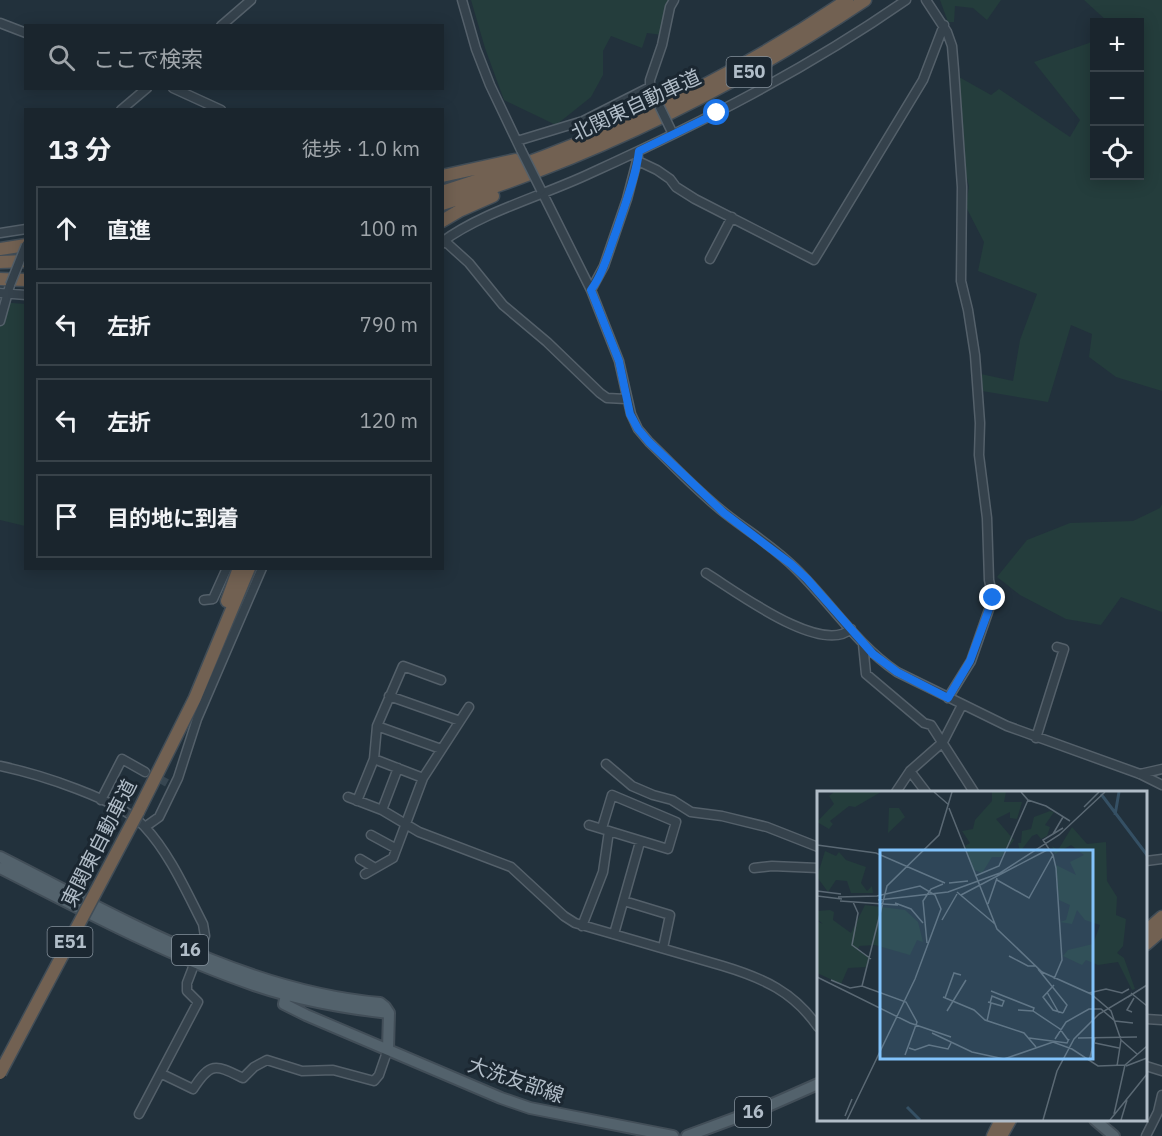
<!DOCTYPE html>
<html lang="ja">
<head>
<meta charset="utf-8">
<style>
	body { margin:0; font-family:"IBM Plex Sans","Noto Sans JP",sans-serif; background:#232d35; color:#f1f3f6 }
	.controls { position:absolute; right:18px; top:18px; display:grid; overflow:hidden; border-radius:0px; box-shadow:0 3px 15px #0003 }
	.controls button { width:54px; height:54px; display:grid; place-items:center; padding:0; border:0; border-bottom:2px solid #384249; background:#1a252d; color:#f1f3f6; font:30px sans-serif }
	.stop { position:absolute; width:18px; height:18px; margin:-14px; border:4px solid #1a73e8; border-radius:50%; background:#fff }
	.stop.end { background:#1a73e8; border-color:#fff; box-shadow:0 2px 6px #0008 }
	.list { margin:0; padding:0; list-style:none }
	h2 { display:flex; justify-content:space-between; align-items:center; height:78px; margin:0; padding:0 24px; font-size:26px }
	h2 small { font-size:20px; font-weight:400; color:#9fa5aa }
	.list li { display:grid; grid-template-columns:39px 1fr auto; gap:18px; align-items:center; box-sizing:border-box; height:84px; margin:0 12px 12px; padding:0 12px; border:2px solid #384249; border-radius:0px }
	.list b { display:block; font-size:22px; white-space:nowrap }
	.list em { font-size:20px; font-style:normal; color:#9fa5aa }
	.icon { flex:none; width:33px; height:33px; fill:none; stroke:currentColor; stroke-width:2; stroke-linecap:round; stroke-linejoin:round }
	.map { position:relative; flex:none; width:1162px; height:1136px; overflow:hidden }
	.search { position:absolute; background:#1a252d; box-shadow:0 3px 15px #0003; left:24px; top:24px; width:420px; height:66px; display:flex; align-items:center; gap:15px; box-sizing:border-box; padding:0 21px; border-radius:0px; color:#9fa5aa; font-size:22px }
	.panel { position:absolute; background:#1a252d; box-shadow:0 3px 15px #0003; left:24px; top:108px; width:420px; height:462px; border-radius:0px }
	.map>svg:first-child { display:block }
</style>
</head>
<body>
<div class="map">
<svg width="1162" height="1136" viewBox="0 0 1162 1136">
	<rect width="100%" height="100%" fill="#22313c"/>
	<path fill="#243d3c" d="M471,0h198l-7,35 -15,-2 -5,15 -31,-12 -8,15v24l-12,22 -35,28 -52,-25 -19,-52z
		M940,0h61l-14,20 -14,-12 -18,-2 -1,16h-6z
		M1084,0h78v391l-46,-14 -27,-20 3,-23 -21,-9 -23,77 -66,-11 -1,-17 32,7 7,-41 17,-46 -59,-23 6,-29 -18,-35 3,-21 -6,-22 -4,-87 32,18 8,-6 71,48 10,-17 -46,-58 55,-19 5,-4v137h46v-154h-32z
		M0,302l25,2v222l-25,-6z
		M1162,504v108l-41,-15 -20,28 -35,-6 -46,-24 -23,-18 30,-37 43,-17 63,-2 27,-13z"/>
	<g fill="none" stroke-linecap="round" stroke-linejoin="round">
		<path stroke="#374651" stroke-width="8" stroke-dasharray="8 4" stroke-linecap="butt" d="M151,774l16,9"/>
		<g stroke="#54606a" stroke-width="11">
			<path id="minor" d="M462,0l14,49 14,36 31,65
				M926,0l21,32 5,14 2,24 8,117 -1,94 7,29 7,45 5,68 -1,32 8,63 2,62 4,18 -22,63 -23,37
				M0,23l26,10
				M221,26l30,-26
				M173,88l48,22
				M652,91l-2,-4v-7l12,-35 8,-38 4,-7
				M121,110l26,-22
				M517,141l66,-20 67,-34
				M638,161l19,9 13,9 6,8 19,12 119,61 109,-180 21,-55
				M541,190l50,100 28,71 12,53 7,15 11,13c25,24 50,51 77,72 23,18 48,33 69,54 35,34 61,76 102,104l110,54 133,48 22,11
				M0,233l26,-4
				M710,259l22,-42
				M591,290l13,-24 23,-67 11,-42
				M0,293l26,2
				M0,321l10,-36
				M626,399l-19,-1 -7,-5 -53,-51 -44,-37 -34,-42 -21,-19 -6,-2c40,-30 103,-47 149,-69 110,-50 216,-104 315,-173
				M706,573c28,17 115,83 145,56
				M204,600l9,-1 14,-31
				M863,644l3,30 58,49 7,2 43,67
				M389,696l71,25
				M377,726l64,23
				M1036,738l28,-89 -7,-2
				M374,759l49,19
				M606,764l26,22 21,9 19,5 19,12 31,4 45,11 51,20
				M0,766c38,8 118,33 144,60 26,28 42,65 59,98l2,12 -18,47v8l11,11 -59,112
				M910,771l16,21
				M1140,774l22,-5
				M896,792l14,-21 33,-29 19,-37
				M348,797l34,13 37,22 92,35 53,49 11,7 148,43c40,12 71,26 95,61
				M101,800l21,-41 23,13
				M357,801l17,-42 3,-33 26,-60 38,14
				M382,810l16,-42
				M589,825l79,24 8,-27 -64,-27 -10,33
				M145,827l14,-10 19,-39 19,-59 65,-151
				M371,835l24,13
				M360,859l15,9
				M1146,861l16,-2
				M754,868l18,-2 46,2
				M365,874l28,-16 30,-80 46,-71
				M624,901l46,14 -7,33
				M582,926l21,-54 6,-41
				M614,934l26,-92
				M1146,1019l16,1
				M1146,1066l16,5
				M162,1074l31,15c18,-28 23,-24 50,-11l11,-11 13,-7 35,11 31,-1 41,11 5,-6 9,-26
				M1146,1136l12,-24 4,-17"/>
		</g>
		<g stroke="#424e58" stroke-width="14">
			<path id="major" d="M0,857c121,61 243,134 380,146l5,4 4,6
				M0,868c83,42 166,87 254,117 44,15 90,23 135,28
				M286,995l-2,9 22,11 195,83 29,10 143,28
				M388,1049l1,-36
				M1095,1120l19,16
				M687,1136l81,-30 50,-22"/>
		</g>
		<g stroke="#414d57" stroke-width="15">
			<path id="highway" d="M442,176l73,-16
				M442,192c143,-45 281,-107 405,-192
				M442,204c150,-46 293,-117 423,-204
				M442,221l17,-10 34,-15
				M0,249l26,-4
				M0,262l26,-1
				M0,279l26,1
				M227,601l12,-33
				M138,812l57,-114 54,-130
				M1146,931l16,-14
				M1146,944l16,-14
				M993,1136l8,-16
				M1001,1136l9,-16"/>
		</g>
		<use href="#minor" stroke="#35424c" stroke-width="8"/>
		<use href="#major" stroke="#53626c" stroke-width="10"/>
		<use href="#highway" stroke="#726152" stroke-width="12"/>
		<g stroke="#54606a" stroke-width="11" stroke-linecap="butt">
			<path id="minor-bridge" d="M652,91l19,39
				M521,150l20,40
				M10,285l16,-40"/>
		</g>
		<g stroke="#414d57" stroke-width="15" stroke-linecap="butt">
			<path id="highway-bridge" d="M0,1073l138,-261"/>
		</g>
		<use href="#minor-bridge" stroke="#35424c" stroke-width="8"/>
		<use href="#highway-bridge" stroke="#726152" stroke-width="12"/>
	</g>
	<g fill="none" stroke-linecap="round" stroke-linejoin="round">
		<path stroke="#1a73e8" stroke-width="8" d="M717,113l-78,38c-3,26 -14,53 -22,78 -8,21 -13,43 -26,61l28,71 11,53 8,15 11,13 75,71 67,51 16,15 66,75 24,18 51,26 22,-37 23,-63"/>
	</g>
	<g text-anchor="middle" stroke-width="6" stroke-linejoin="round" paint-order="stroke">
		<g fill="#1b2731" stroke="#84909b" stroke-width="1.5">
			<rect x="726.5" y="57" width="45" height="30" rx="4.5"/>
			<rect x="47.5" y="927" width="45" height="30" rx="4.5"/>
			<rect x="172" y="935" width="36" height="30" rx="4.5"/>
			<rect x="735" y="1097" width="36" height="30" rx="4.5"/>
		</g>
		<g font-size="18" font-weight="bold" fill="#b1bdc8">
			<text x="749" y="78">E50</text>
			<text x="70" y="948">E51</text>
			<text x="190" y="956">16</text>
			<text x="753" y="1118">16</text>
		</g>
		<g font-size="20" fill="#b1bdc8" stroke="#1b2731">
			<text transform="translate(636 105) rotate(-25)" y="7">北関東自動車道</text>
			<text transform="translate(99 843) rotate(-63)" y="7">東関東自動車道</text>
			<text transform="translate(516 1080) rotate(19)" y="7">大洗友部線</text>
		</g>
	</g>
	<g transform="translate(817 791)">
		<rect width="330" height="330" fill="#22313c"/>
		<path d="M17,1h47l-26,15 -6,-1 -19,15 3,3 -4,5 -12,-7 17,-18 -5,-8zM175,1h14l-2,10h18l-5,17 -7,-1v-6l-14,7 18,21 -13,17h-9l-10,16 -10,-4 -7,-23 5,-3 -8,-12 11,-2 2,-9 17,-19zM72,17h10l6,9 -17,16zM233,20l4,1 -9,13 5,2 -3,9 -6,3 -4,-5 -5,2 -12,16 -2,-9h3l1,-12 9,-2 3,-12zM255,36l15,17 19,-2 1,39 10,16 -1,18 10,4 -3,27 -6,7 7,5 11,31 -3,1 -14,-28 -20,3 -12,-5 -4,5 -19,-9 5,-6 25,-6 7,-19 -15,-5 -8,-10 -5,14 -12,-2 6,-2 4,-15 -11,-5 -3,-35 20,10 -6,-13 14,-7 -13,-10 -16,9 -3,-8 6,4zM8,60l11,5 3,-4 7,8 20,7 -5,16 6,8 5,-5 1,7h-22l-4,-12 -11,-1 -8,12 -11,-15zM48,114l40,5 13,12 5,20 -6,-2 -7,15 -35,-10 -16,1 -1,4 12,8 -3,9 -19,1 -7,16 -24,-11v-52l6,3 -6,-5v-8l13,-1 4,2 -1,8 18,13z" fill="#243d3c"/>
		<path fill="none" stroke="#355064" stroke-width="3" d="M284,3l46,61M298,24l4,-23M90,316l13,13"/>
		<path fill="none" stroke="#5b6974" stroke-width="1.5" d="M117,1l15,13M204,1l7,8 18,6 24,15M267,16l15,-15M132,17l48,121 45,43 49,22 20,17 10,29 -4,26M236,43l10,-17M0,54l59,8 69,30M158,85l24,-10 29,-66M180,89l32,18 24,-43M132,92l19,-2M0,100l24,3M140,101l38,32M144,104l88,-46M0,105l25,3M21,106l39,-1 43,-10 15,9 6,14 -26,70 -68,141M61,109l70,-8 52,-19 59,-38 46,-43M23,110l58,4M36,111l5,11 -6,32 19,14M78,112l16,6 12,14M171,113l9,-26M125,129l15,-26M110,152l-4,-42 8,-12 12,-5M192,165l19,10h8M221,178l29,36 -4,8M0,186l93,46 41,14M237,188l8,-19 -6,-92 -3,-13 -10,-15 20,-12M14,189l19,8 12,-2 44,16 11,20 -12,33M237,194l-11,12 10,13 10,3M45,195l25,-100 52,-51 13,-43M174,200l43,17 -1,3M230,201l12,21M272,202l17,-4 16,4 7,-4M314,202l16,13M126,206l31,13 11,10 39,13 12,14M311,206l19,-12M128,207l9,-25 7,2M171,211l14,4 2,-5 -12,-5 -2,7M201,219l15,1 27,18 8,11M130,220l19,-31M315,221l-5,-2 7,-12M170,230l4,-18M115,242l40,19 32,7 49,-17 19,7 26,17 27,-1 22,-19M212,247l38,5 2,-4M261,247l59,-1M238,248l11,-17 23,-13h12l14,12 18,2M304,249l16,14M278,252l24,5M92,257l6,2 14,-5 19,4 3,-6M272,270l6,-23M309,275l21,-8M297,323l11,-49M28,325l7,-17M226,329l14,-49 17,-32 25,-25 32,-19M293,329l37,-46M304,329l6,-20"/>
		<path fill="#82c3fb" fill-opacity="0.15" stroke="#82c3fb" stroke-width="3" d="M63,59h213v209h-213z"/>
		<rect width="330" height="330" fill="none" stroke="#b1bdc8" stroke-width="3"/>
	</g>
</svg>
<div class="controls">
<button>+</button>
<button>−</button>
<button><svg class="icon" aria-label="locate" viewBox="0 0 24 24"><circle cx="12" cy="12" r="6"/><path d="M12 2v4M12 18v4M2 12h4M18 12h4"/></svg></button>
</div>
<div class="stop" style="left:717px;top:113px"></div>
<div class="stop end" style="left:993px;top:598px"></div>
<div class="search"><svg class="icon" aria-label="search" viewBox="0 0 24 24"><circle cx="10" cy="10" r="6"/><path d="M15 15l6 6"/></svg>ここで検索</div>
<section class="panel">
<h2>13 分<small>徒歩 · 1.0 km</small></h2>
<ul class="list">
<li><svg class="icon" aria-label="ahead" viewBox="0 0 24 24"><path d="M12 20V5M6 11l6-6 6 6"/></svg><div><b>直進</b></div><em>100 m</em></li>
<li><svg class="icon" aria-label="left" viewBox="0 0 24 24"><path d="M17 20v-9H6M10 6l-5 5 5 5"/></svg><div><b>左折</b></div><em>790 m</em></li>
<li><svg class="icon" aria-label="left" viewBox="0 0 24 24"><path d="M17 20v-9H6M10 6l-5 5 5 5"/></svg><div><b>左折</b></div><em>120 m</em></li>
<li><svg class="icon" aria-label="arrive" viewBox="0 0 24 24"><path d="M6 21V4h12l-3 4 3 4H6"/></svg><div><b>目的地に到着</b></div></li>
</ul>
</section>
</div>
</body>
</html>
